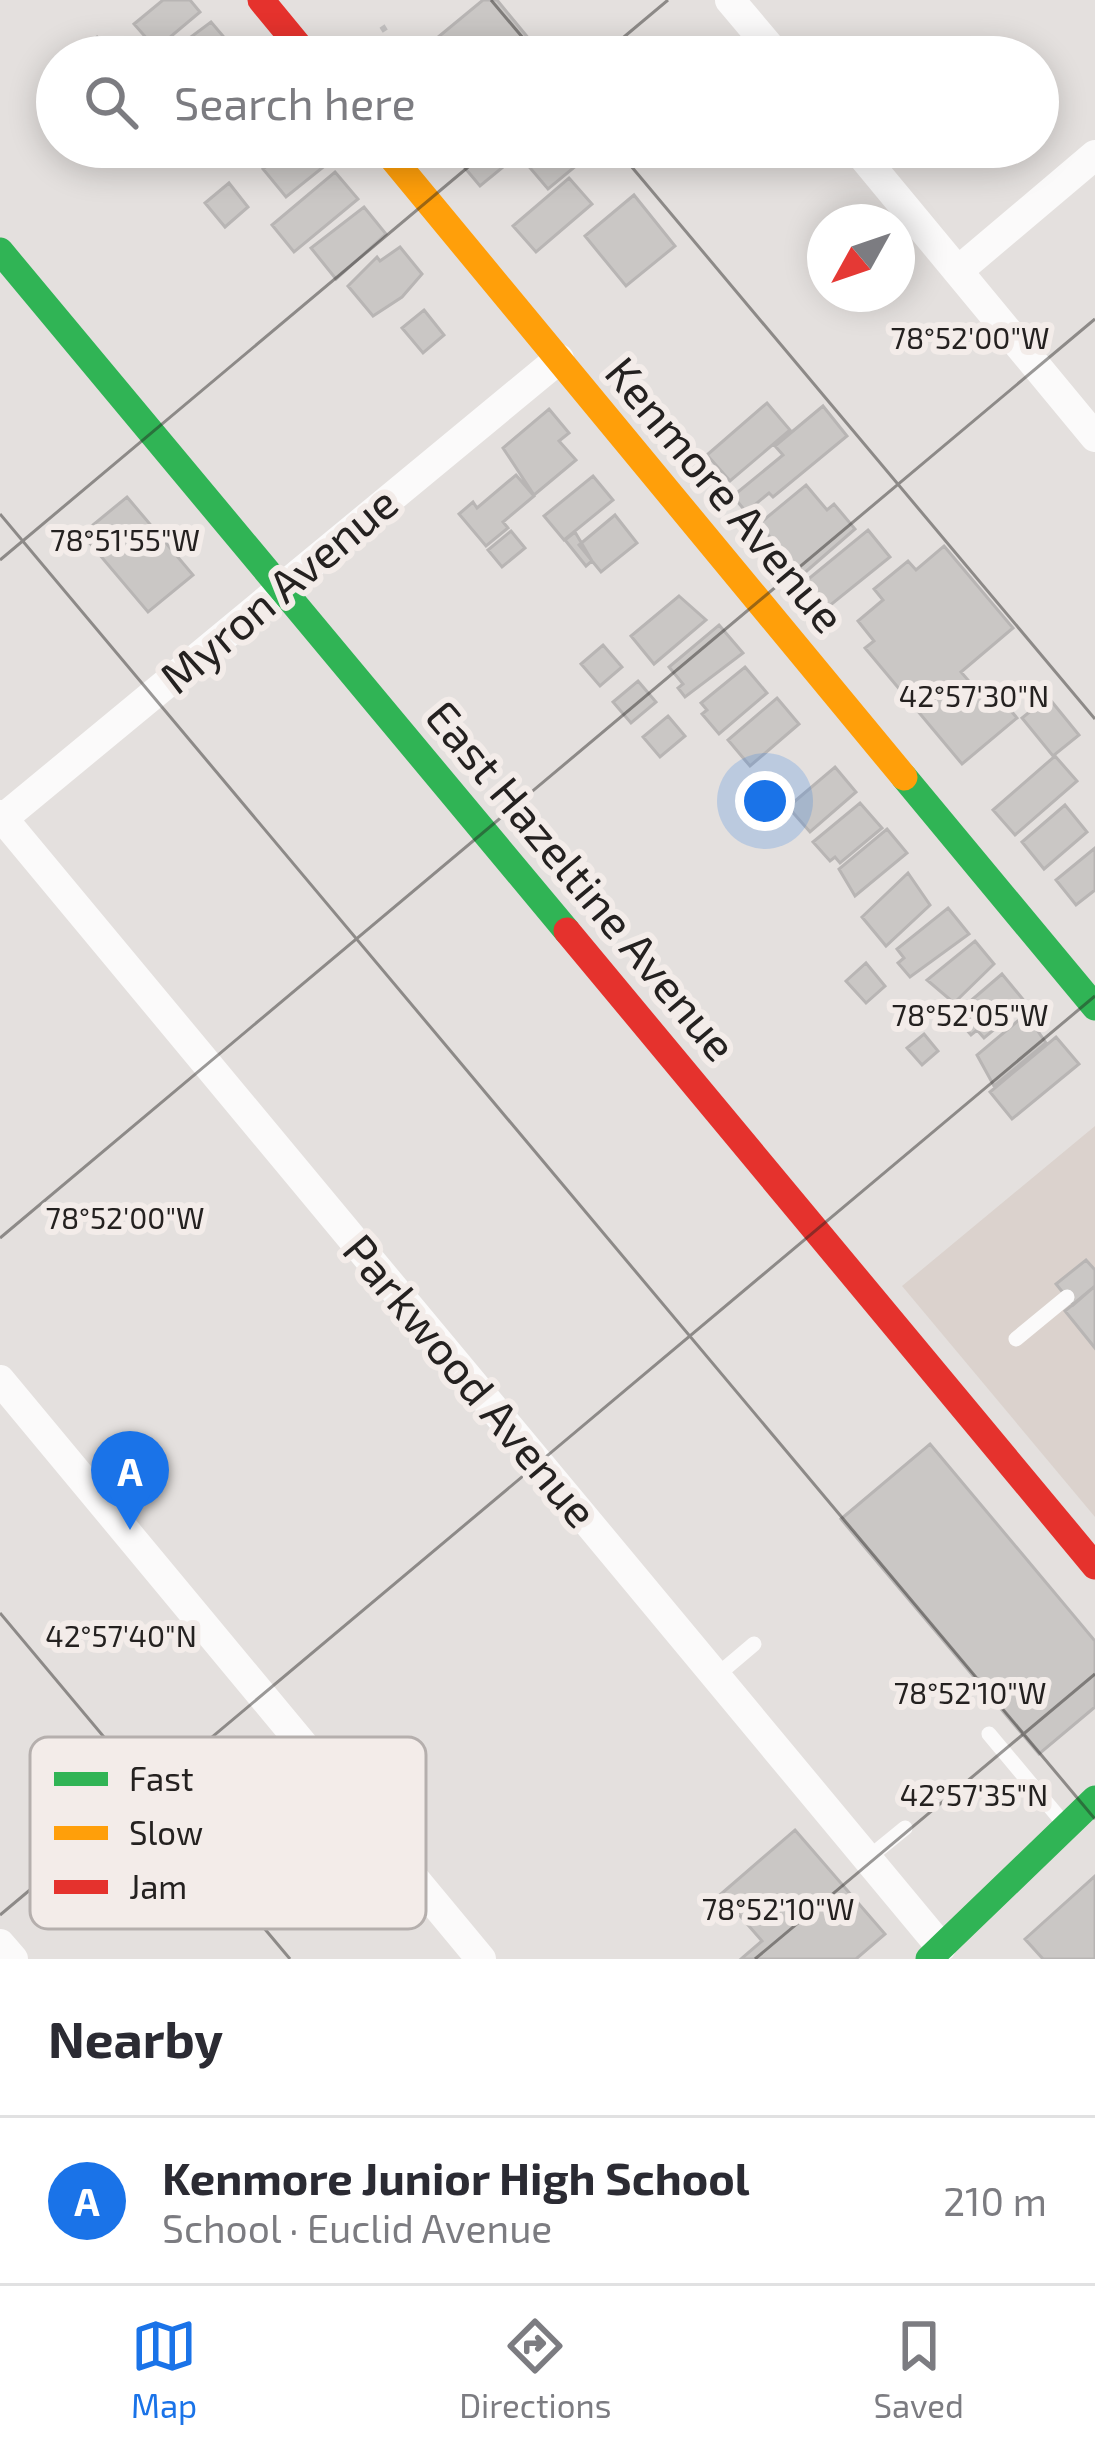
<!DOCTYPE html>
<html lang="en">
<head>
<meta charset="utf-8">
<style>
	body { margin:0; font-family:"Exo 2",sans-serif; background:#f7f7f7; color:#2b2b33 }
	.compass { position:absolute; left:807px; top:204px; width:108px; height:108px; border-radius:50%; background:#fff; box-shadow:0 6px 30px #0003; rotate:230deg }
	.you { position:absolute; left:765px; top:801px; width:42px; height:42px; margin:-30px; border:9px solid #fff; border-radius:50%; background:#1a73e8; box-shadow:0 0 0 18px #1a73e833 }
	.badge { display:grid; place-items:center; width:78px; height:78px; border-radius:50%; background:#1a73e8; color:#fff; font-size:39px; font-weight:700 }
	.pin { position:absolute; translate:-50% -99px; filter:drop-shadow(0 3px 6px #0008) }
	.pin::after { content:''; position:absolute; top:63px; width:42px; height:36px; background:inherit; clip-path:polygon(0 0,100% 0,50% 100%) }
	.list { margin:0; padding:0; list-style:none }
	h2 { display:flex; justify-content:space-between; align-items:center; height:156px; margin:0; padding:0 48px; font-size:51px }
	h2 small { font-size:39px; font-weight:400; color:#7c7c81 }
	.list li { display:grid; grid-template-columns:78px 1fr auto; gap:36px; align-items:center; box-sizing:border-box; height:168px; padding:0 48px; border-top:3px solid #e1e1e2 }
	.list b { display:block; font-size:45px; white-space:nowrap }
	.list p { margin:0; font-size:39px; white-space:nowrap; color:#7c7c81 }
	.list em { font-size:39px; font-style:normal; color:#7c7c81 }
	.icon { flex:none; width:66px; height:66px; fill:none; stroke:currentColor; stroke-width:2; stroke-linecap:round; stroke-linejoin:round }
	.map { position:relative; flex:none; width:1095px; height:1959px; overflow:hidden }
	.search { position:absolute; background:#fff; box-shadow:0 6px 30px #0003; left:36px; right:36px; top:36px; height:132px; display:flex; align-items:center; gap:30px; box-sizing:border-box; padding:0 42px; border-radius:66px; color:#7c7c81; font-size:45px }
	.sheet { height:324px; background:#fff }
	nav { display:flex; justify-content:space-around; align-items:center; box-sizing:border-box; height:168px; border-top:3px solid #e1e1e2; background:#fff; font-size:33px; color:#7c7c81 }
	nav a { display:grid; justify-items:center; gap:6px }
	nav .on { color:#1a73e8 }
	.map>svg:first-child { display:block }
</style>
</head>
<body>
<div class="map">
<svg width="1095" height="1959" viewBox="0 0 1095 1959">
	<rect width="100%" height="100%" fill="#e4e0de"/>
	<path fill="#dbd2cd" d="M1095,1126v391l-193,-231z"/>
	<path fill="#cac7c5" stroke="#b8b5b4" stroke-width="3" d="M163,0h27l10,12 -44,37 -22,-25z
		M483,0h14l33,40 -20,17h-86l-4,-5z
		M211,22l12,14 -8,7 12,14h-63z
		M97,37l13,15 -33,5 -2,-2z
		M159,147h33l-20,16z
		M239,147h31l-18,15z
		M289,147h24l14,17 -41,33 -23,-28z
		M476,147h39l5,6 -40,33 -21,-25z
		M543,147h30l10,13 -35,29 -23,-27z
		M335,172l23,27 -64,53 -22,-27z
		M569,178l23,26 -56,48 -23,-26z
		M229,183l19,24 -23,20 -20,-24z
		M634,195l41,51 -49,40 -41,-50z
		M364,207l22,27 -50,45 -25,-31z
		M400,247l22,27 -20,23 -29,19 -25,-30 29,-29 3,4z
		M424,310l20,25 -21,18 -21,-25z
		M767,403l23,27 -60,51 -23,-26z
		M823,406l24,30 -74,61 -4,-4 -23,19 -13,-16 50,-41 -8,-9z
		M549,409l20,24 -10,8 17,19 -42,35 -31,-47z
		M516,475l18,21 -31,26 5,6 -22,18 -27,-32 14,-12 4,6z
		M593,476l20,24 -49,40 -20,-24z
		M806,485l21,25 7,-6 21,25 -53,46 -43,-51z
		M127,497l66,78 -45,37 -66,-78z
		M615,515l22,28 -36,29 -22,-27z
		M868,530l22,27 -62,50 -22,-26z
		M511,531l14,17 -23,19 -14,-17z
		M575,532l17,29 -6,5 -21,-26z
		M944,546l69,82 -52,44 25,29 10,-8 21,25 -55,46 -97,-116 9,-7 -16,-20 25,-21 -9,-11 34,-28 8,9z
		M679,596l27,24 -52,44 -23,-28z
		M719,625l24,28 -58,44 -7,-9 5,-4 -14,-17z
		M603,645l19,22 -22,19 -19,-22z
		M745,667l22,26 -48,41 -17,-20 5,-4 -6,-7z
		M638,681l18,21 -25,21 -18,-21z
		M1048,697l31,38 -26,21 -31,-38z
		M777,698l22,26 -49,42 -22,-26z
		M668,716l17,20 -25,21 -17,-20z
		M1055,756l22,25 -62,54 -22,-25z
		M835,767l21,25 -46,40 -22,-25z
		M860,803l22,25 -42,35 -5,-6 -5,4 -17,-19z
		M1065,805l22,27 -43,37 -22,-27z
		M887,829l20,24 -52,43 -16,-27z
		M1095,848v42l-19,15 -20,-25z
		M908,873l22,32 -44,41 -24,-29z
		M948,908l21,26 -59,43 -12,-14 6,-5 -7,-9z
		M975,941l19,23 -40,39 -27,-23z
		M866,963l19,23 -19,17 -20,-22z
		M1002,974l24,29 -42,35 -7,-8 -6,5 -13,-15 6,-5 -4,-5z
		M1026,1014l20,29 -52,43 -17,-31z
		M924,1034l14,17 -16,14 -15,-17z
		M1056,1037l23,27 -67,55 -22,-27z
		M1086,1260l9,10v16l-22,19 -17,-21z
		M1095,1286v62l-30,-37z
		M930,1444l165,197v66l-56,47 -198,-235z
		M795,1830l90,104 -29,25h-115l21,-18 -41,-47z
		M1095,1876v83h-52l-18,-20z"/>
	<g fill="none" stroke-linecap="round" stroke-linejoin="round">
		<path stroke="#c3c1c1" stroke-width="6" stroke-dasharray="6 9" stroke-linecap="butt" d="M382,26l20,31"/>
		<path stroke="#fbfafa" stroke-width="15" d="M1016,1339l51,-42
			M715,1677l39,-33
			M989,1734l72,86
			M867,1859l38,-31"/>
		<path stroke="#fbfafa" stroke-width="30" d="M730,0l48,57
			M855,147l240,290
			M959,270l136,-115
			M0,815l941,1132
			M0,821l559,-462
			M0,1380l481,579
			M0,1944l13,15"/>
		<path stroke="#30b455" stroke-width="27" d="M0,251l567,680
			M904,777l191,230
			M929,1959l166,-160"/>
		<path stroke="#ff9f0a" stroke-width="27" d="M383,147l521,630"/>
		<path stroke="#e5322d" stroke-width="27" d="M261,0l47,57
			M567,931l528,635"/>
	</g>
	<path fill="none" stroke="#242120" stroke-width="3" stroke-opacity="0.45" d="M491,0l48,57M600,57l68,-57M615,147l480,572M0,514l1095,1305M0,560l492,-413M0,1238l1095,-919M0,1613l290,346M0,1915l1095,-919M755,1959l340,-285"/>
	<g text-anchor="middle" stroke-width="12" stroke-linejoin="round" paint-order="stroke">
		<g font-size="45" fill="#242120" stroke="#f3ece9">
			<text transform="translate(725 495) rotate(50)" y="16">Kenmore Avenue</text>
			<text transform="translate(279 590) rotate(-40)" y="16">Myron Avenue</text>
			<text transform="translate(581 881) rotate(50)" y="16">East Hazeltine Avenue</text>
			<text transform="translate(470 1381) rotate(50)" y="16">Parkwood Avenue</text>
		</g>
	</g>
	<rect x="30" y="1737" width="396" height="192" rx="18" fill="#f3ece9" stroke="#b5afad" stroke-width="3"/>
	<rect x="54" y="1772" width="54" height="14" fill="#30b455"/>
	<rect x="54" y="1826" width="54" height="14" fill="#ff9f0a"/>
	<rect x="54" y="1880" width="54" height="14" fill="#e5322d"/>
	<g font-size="33" fill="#242120">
		<text x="129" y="1791">Fast</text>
		<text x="129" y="1845">Slow</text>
		<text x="129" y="1899">Jam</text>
	</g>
	<g font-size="30" text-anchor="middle" fill="#242120" stroke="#f3ece9" stroke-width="12" stroke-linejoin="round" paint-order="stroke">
		<text x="970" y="349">78°52'00"W</text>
		<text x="125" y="551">78°51'55"W</text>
		<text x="974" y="707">42°57'30"N</text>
		<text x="970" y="1026">78°52'05"W</text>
		<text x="125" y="1229">78°52'00"W</text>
		<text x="121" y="1647">42°57'40"N</text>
		<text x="970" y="1704">78°52'10"W</text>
		<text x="974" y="1806">42°57'35"N</text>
		<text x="778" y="1920">78°52'10"W</text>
	</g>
</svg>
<svg class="compass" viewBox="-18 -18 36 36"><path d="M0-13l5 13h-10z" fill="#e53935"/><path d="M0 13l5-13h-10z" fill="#7c7c81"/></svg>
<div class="you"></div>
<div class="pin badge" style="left:130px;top:1530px">A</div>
<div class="search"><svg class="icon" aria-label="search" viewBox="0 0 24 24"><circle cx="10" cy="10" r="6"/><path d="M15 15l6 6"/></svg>Search here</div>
</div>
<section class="sheet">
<h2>Nearby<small></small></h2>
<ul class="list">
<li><span class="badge">A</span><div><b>Kenmore Junior High School</b><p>School · Euclid Avenue</p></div><em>210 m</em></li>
</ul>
</section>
<nav>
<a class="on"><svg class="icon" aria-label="map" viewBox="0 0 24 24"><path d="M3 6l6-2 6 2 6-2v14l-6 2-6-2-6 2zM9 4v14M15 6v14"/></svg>Map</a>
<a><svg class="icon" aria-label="directions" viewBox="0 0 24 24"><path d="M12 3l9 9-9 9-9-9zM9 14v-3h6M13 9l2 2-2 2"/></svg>Directions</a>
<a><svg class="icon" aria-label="saved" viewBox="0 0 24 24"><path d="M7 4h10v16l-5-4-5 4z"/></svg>Saved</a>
</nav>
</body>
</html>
